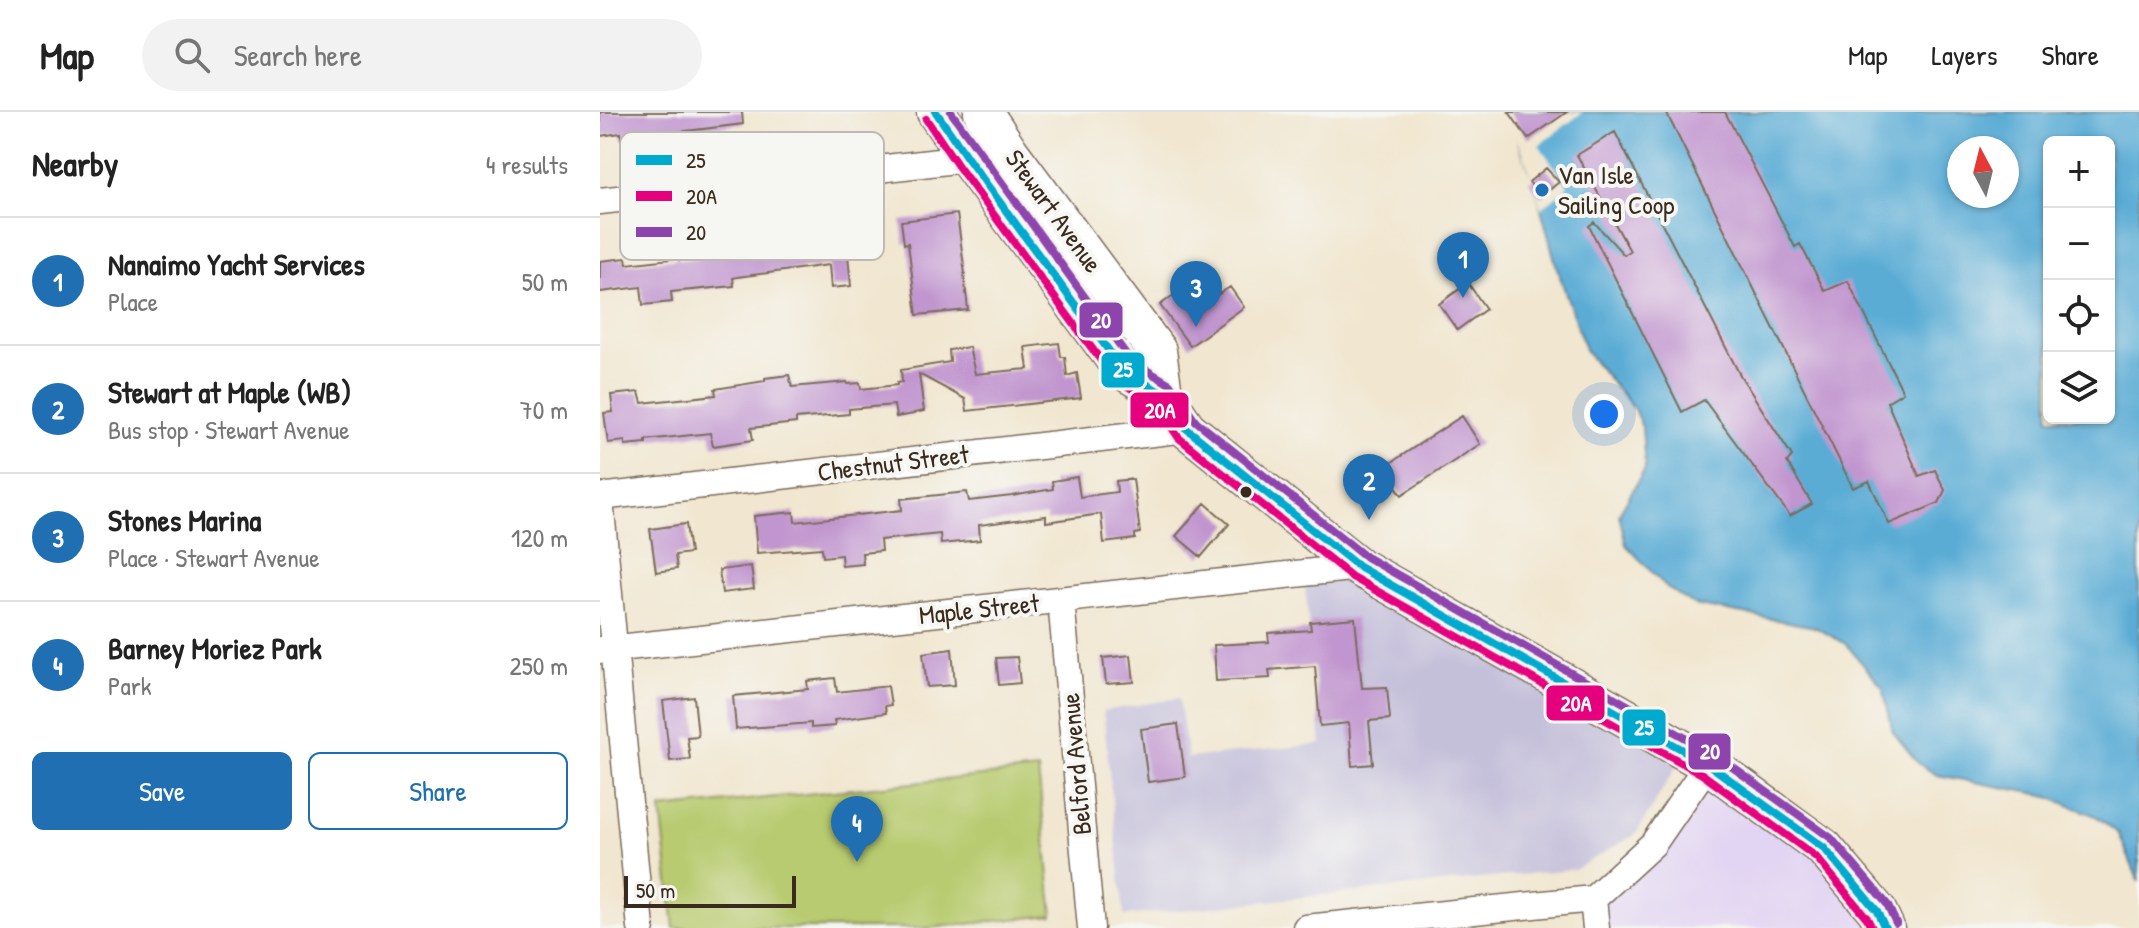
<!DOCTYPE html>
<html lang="en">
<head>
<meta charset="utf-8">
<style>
	body { margin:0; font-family:"Patrick Hand",sans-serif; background:#f2f2f2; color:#222 }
	.controls { position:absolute; right:24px; top:24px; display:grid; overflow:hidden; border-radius:12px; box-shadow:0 2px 6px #0004 }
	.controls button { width:72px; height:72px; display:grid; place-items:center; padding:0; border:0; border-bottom:2px solid #e0e0e0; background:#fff; color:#222; font:40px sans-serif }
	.compass { position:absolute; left:1347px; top:24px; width:72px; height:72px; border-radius:50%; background:#fff; box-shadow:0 2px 6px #0004; rotate:353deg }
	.scale { position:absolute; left:24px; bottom:20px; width:172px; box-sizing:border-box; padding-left:8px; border:4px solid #3b2a1e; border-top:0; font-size:22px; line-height:28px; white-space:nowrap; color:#3b2a1e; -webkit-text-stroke:6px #f6f6f2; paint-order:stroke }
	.you { position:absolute; left:1004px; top:302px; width:28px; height:28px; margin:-20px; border:6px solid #fff; border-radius:50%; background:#1a73e8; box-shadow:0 0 0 12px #1a73e833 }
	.badge { display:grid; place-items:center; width:52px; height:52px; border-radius:50%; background:#1f6fb2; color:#fff; font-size:26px; font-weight:700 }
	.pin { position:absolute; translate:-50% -66px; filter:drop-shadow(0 2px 4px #0008) }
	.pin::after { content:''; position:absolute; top:42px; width:28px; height:24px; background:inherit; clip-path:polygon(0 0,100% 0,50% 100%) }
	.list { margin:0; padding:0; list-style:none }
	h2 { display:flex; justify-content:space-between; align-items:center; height:104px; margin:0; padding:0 32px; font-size:34px }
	h2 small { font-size:26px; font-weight:400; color:#767676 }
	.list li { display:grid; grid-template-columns:52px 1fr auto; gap:24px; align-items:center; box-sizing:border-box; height:128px; padding:0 32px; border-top:2px solid #e0e0e0 }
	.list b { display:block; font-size:30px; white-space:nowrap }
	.list p { margin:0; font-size:26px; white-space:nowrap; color:#767676 }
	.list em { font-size:26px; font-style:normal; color:#767676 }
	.actions { display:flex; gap:16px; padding:24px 32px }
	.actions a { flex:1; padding:18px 0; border:2px solid #1f6fb2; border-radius:12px; text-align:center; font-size:28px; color:#1f6fb2 }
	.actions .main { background:#1f6fb2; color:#fff }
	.icon { flex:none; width:44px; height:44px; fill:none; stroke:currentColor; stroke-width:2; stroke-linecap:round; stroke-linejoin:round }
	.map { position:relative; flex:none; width:1539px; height:816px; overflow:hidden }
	header { display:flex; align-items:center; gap:48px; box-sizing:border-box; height:112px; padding:0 40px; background:#fff; border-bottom:2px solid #e0e0e0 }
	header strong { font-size:38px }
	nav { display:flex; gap:44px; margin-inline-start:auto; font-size:28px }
	.search { width:560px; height:72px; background:#f2f2f2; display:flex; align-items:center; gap:20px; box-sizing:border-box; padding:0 28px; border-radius:44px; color:#767676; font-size:30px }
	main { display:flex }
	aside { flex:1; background:#fff }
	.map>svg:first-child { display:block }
</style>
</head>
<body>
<header>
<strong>Map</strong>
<div class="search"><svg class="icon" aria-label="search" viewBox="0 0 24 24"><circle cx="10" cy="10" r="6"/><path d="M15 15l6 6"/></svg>Search here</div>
<nav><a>Map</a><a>Layers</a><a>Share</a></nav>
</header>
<main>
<aside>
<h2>Nearby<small>4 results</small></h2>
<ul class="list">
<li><span class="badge">1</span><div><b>Nanaimo Yacht Services</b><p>Place</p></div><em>50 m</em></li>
<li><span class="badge">2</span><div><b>Stewart at Maple (WB)</b><p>Bus stop · Stewart Avenue</p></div><em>70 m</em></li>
<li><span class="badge">3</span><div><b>Stones Marina</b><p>Place · Stewart Avenue</p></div><em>120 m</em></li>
<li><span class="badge">4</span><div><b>Barney Moriez Park</b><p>Park</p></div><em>250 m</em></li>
</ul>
<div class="actions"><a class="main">Save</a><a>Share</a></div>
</aside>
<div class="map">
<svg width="1539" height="816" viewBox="0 0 1539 816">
	<rect width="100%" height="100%" fill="#f6f6f2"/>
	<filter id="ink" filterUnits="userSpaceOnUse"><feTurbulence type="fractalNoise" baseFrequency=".0125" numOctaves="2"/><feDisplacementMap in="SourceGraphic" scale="16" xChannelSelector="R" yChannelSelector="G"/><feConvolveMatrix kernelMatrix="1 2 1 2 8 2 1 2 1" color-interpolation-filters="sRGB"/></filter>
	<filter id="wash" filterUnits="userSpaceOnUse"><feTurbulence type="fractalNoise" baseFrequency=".006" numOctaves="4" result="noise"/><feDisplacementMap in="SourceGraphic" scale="32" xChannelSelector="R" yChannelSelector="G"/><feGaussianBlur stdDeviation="1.8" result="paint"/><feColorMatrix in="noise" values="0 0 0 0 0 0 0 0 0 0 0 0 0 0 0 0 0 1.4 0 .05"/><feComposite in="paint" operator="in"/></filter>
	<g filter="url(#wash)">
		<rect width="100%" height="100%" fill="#f1e6cf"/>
		<path fill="#e2d4f3" d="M1111,659l112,85 56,72h-279l-3,-28z"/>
		<path fill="#c5c0da" d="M756,460l322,192 -42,70 -60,35 -452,47 -21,-205 76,-13 9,60 133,-14 -17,-167z"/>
		<path fill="#b8cb6f" stroke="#7a7a46" stroke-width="2" d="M438,658l15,145 -125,13h-254l-13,-119z"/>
		<path fill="#5aacd5" stroke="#4a6b7a" stroke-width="2" fill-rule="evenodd" d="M907,0h632v770l-20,-48 -23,-18 -52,-21 -107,-20 -19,-12 -25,-31 -10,-44 -37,-44 -31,-17 -121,-22 -27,-17 -41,-43 -7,-31 26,-45 -3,-42 -9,-20 -47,-55 -29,-84 -23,-85zM1449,30h60v276h-60zM1359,36h48v48h-48z"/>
		<path fill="#f1e6cf" d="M903,0h80l-44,33 29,41 -27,23 -19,-58z"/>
		<g id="blocks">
			<path fill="#c195cf" d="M0,0h142l1,12 -122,15v-6l-21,3z
				M909,0h58l-39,27z
				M1066,0h59l70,135 5,-3 25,47 23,-10 55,111 -16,10 32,74 16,-6 10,20 -6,13 -50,21 -20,-43 -16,7z
				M1015,20l125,243 52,81 -5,6 25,42 -22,12 -86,-116 -22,12 -93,-186 5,-4 30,33 6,-4 -53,-96z
				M946,56l13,14 -18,15 -12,-15z
				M357,102l8,60h-1l4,36 -51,5 -9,-72 -4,1 -3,-23z
				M246,123l5,51 -20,2 -2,-23 -92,12 -4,1 1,8 -63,6 1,10 -29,3 -2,-18 -41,5v-31l26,-3 1,6 52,-6v2l39,-5 -1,-6z
				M605,161l14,21 11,-7 14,20 -54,39 -30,-41z
				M868,171l18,26 -29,21 -18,-26z
				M459,231l2,14h4l2,19 10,-3 4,25 -114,13 -2,-12 -46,-25 5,37 -10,2v1l-18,3 -2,-12 -45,4v5l-53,5v4l-45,5 2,12 -40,6 -3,-13 -64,7v3l-21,2v-4l-17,2 -4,-30 9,-1 -2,-17 28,-3 3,11 74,-8 -1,-6 50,-8v-3l24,-3 3,12 55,-5v2l13,-1 1,6 36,-4v-2l5,-1 -1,-12 49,-8 -1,-12 20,-3 6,27 53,-5 -3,-22z
				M862,304l18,28 -78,51 -19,-27z
				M477,365l3,20 37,-5 -1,-11 17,-2 7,54 -5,1v5l-31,4 -3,-29 -55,8v-6l-67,9 1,15 -39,4 -1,-10 -60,6 1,11 -19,2 1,11 -10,1 -11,1 -1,-11 -18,2 -1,-9 -65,5 -3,-37 40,-4 1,10 107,-12 -1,-11 66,-7 2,9 43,-5 41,-7 -1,-8z
				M605,391l24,21 -28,33 -25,-21z
				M86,412l4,29 -15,2 2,14 -21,3 -6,-43z
				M151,454l3,23 -32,4 -3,-23z
				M755,506l7,70 25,-1 3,32 -21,2 4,43 -21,2 -3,-43 -29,3 -5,-60 -46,4 1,8 -54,3 -2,-36 55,-3 -1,-9 43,-3 -1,-8z
				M352,537l3,36 -28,2 -4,-34z
				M531,543l3,27 -28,2 -3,-26z
				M417,545l3,26 -21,2 -3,-27z
				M235,566l2,14 51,-6 3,19 -6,1 1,7 -52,7 1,6 -24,2v-5l-75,6 -3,-33 75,-7 -1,-8z
				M94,585l4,39 -11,1 3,22 -20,2 -7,-60z
				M578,612l7,53 -37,5 -7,-53z"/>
		</g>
	</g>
	<g filter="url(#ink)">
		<use href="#blocks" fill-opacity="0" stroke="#7b6c5c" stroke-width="2"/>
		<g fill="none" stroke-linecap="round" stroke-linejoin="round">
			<g stroke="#7b6c5c" stroke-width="29">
				<path id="minor" d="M0,89l382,-44
					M0,385l587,-68
					M0,388l41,428
					M461,488l30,328
					M0,538l759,-83
					M993,787l3,29
					M706,816l287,-29 60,-55 55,-80"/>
			</g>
			<g stroke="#7b6c5c" stroke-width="41">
				<path id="highway" d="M336,0l32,47 155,211 40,24 24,35 172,138 349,197 116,84 53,63 8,17
					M383,0l27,41 147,198 6,43"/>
			</g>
			<use href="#minor" stroke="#fff" stroke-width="26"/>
			<use href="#highway" stroke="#fff" stroke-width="38"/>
			<g stroke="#f6f6f2" stroke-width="14">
				<path id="bus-1" d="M336,0l32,47 155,211 40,24 24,35 172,138 349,197 116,84 53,63 8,17"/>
			</g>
			<g stroke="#f6f6f2" stroke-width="14">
				<path id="bus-2" d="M326,7l32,47 155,211 42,26 24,35 173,139 350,197 114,83 51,61 5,10"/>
			</g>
			<g stroke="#f6f6f2" stroke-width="14">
				<path id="bus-3" d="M351,0l180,249 39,23 26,37 170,136 348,197 117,84 56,66 9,19"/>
			</g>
			<use href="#bus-1" stroke="#00a9ce" stroke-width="8"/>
			<use href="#bus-2" stroke="#e5007d" stroke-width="8"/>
			<use href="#bus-3" stroke="#8e44ad" stroke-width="8"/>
		</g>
	</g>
	<circle fill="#1f6fb2" stroke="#f6f6f2" stroke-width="3" cx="942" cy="78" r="8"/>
	<circle fill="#3b2a1e" stroke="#f6f6f2" stroke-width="3" cx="646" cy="380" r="7"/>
	<g text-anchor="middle" stroke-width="8" stroke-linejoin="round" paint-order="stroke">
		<g font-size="26" fill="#3b2a1e" stroke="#f6f6f2" text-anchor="start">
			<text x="958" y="72">Van Isle<tspan x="958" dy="30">Sailing Coop</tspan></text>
		</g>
		<g font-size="26" fill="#3b2a1e" stroke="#f6f6f2">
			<text transform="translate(454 99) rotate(54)" y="9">Stewart Avenue</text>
			<text transform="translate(293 351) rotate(-7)" y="9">Chestnut Street</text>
			<text transform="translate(379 497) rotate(-6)" y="9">Maple Street</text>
			<text transform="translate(476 652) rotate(-95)" y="9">Belford Avenue</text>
		</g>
	</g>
	<rect x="20" y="20" width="264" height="128" rx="12" fill="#f6f6f2" stroke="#beb9b2" stroke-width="2"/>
	<rect x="36" y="43" width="36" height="10" fill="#00a9ce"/>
	<rect x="36" y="79" width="36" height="10" fill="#e5007d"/>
	<rect x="36" y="115" width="36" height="10" fill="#8e44ad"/>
	<g font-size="22" fill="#3b2a1e">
		<text x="86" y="56">25</text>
		<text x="86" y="92">20A</text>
		<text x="86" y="128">20</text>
	</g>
	<g stroke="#f6f6f2" stroke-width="3">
		<rect x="478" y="189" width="46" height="38" rx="8" fill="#8e44ad"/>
		<rect x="500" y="239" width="46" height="38" rx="8" fill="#00a9ce"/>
		<rect x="529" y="279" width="61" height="38" rx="8" fill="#e5007d"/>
		<rect x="945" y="572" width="61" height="38" rx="8" fill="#e5007d"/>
		<rect x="1021" y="596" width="46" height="39" rx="8" fill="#00a9ce"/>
		<rect x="1087" y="620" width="45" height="39" rx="8" fill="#8e44ad"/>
	</g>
	<g font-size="22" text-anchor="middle" font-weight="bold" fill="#fff">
		<text x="501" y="216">20</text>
		<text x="523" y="265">25</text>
		<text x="560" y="306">20A</text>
		<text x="976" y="599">20A</text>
		<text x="1044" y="623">25</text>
		<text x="1110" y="647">20</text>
	</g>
</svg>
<div class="controls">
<button>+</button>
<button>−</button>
<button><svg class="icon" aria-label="locate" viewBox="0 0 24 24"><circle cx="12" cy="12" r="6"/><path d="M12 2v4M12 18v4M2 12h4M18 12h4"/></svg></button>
<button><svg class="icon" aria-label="layers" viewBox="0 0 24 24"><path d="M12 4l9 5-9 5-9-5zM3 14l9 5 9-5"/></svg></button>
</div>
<svg class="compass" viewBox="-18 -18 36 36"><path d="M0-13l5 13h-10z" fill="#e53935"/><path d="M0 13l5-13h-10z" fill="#767676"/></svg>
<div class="scale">50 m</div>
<div class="you"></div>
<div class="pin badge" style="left:863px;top:186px">1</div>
<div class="pin badge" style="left:769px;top:408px">2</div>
<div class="pin badge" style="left:596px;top:215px">3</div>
<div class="pin badge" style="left:257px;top:750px">4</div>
</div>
</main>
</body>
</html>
